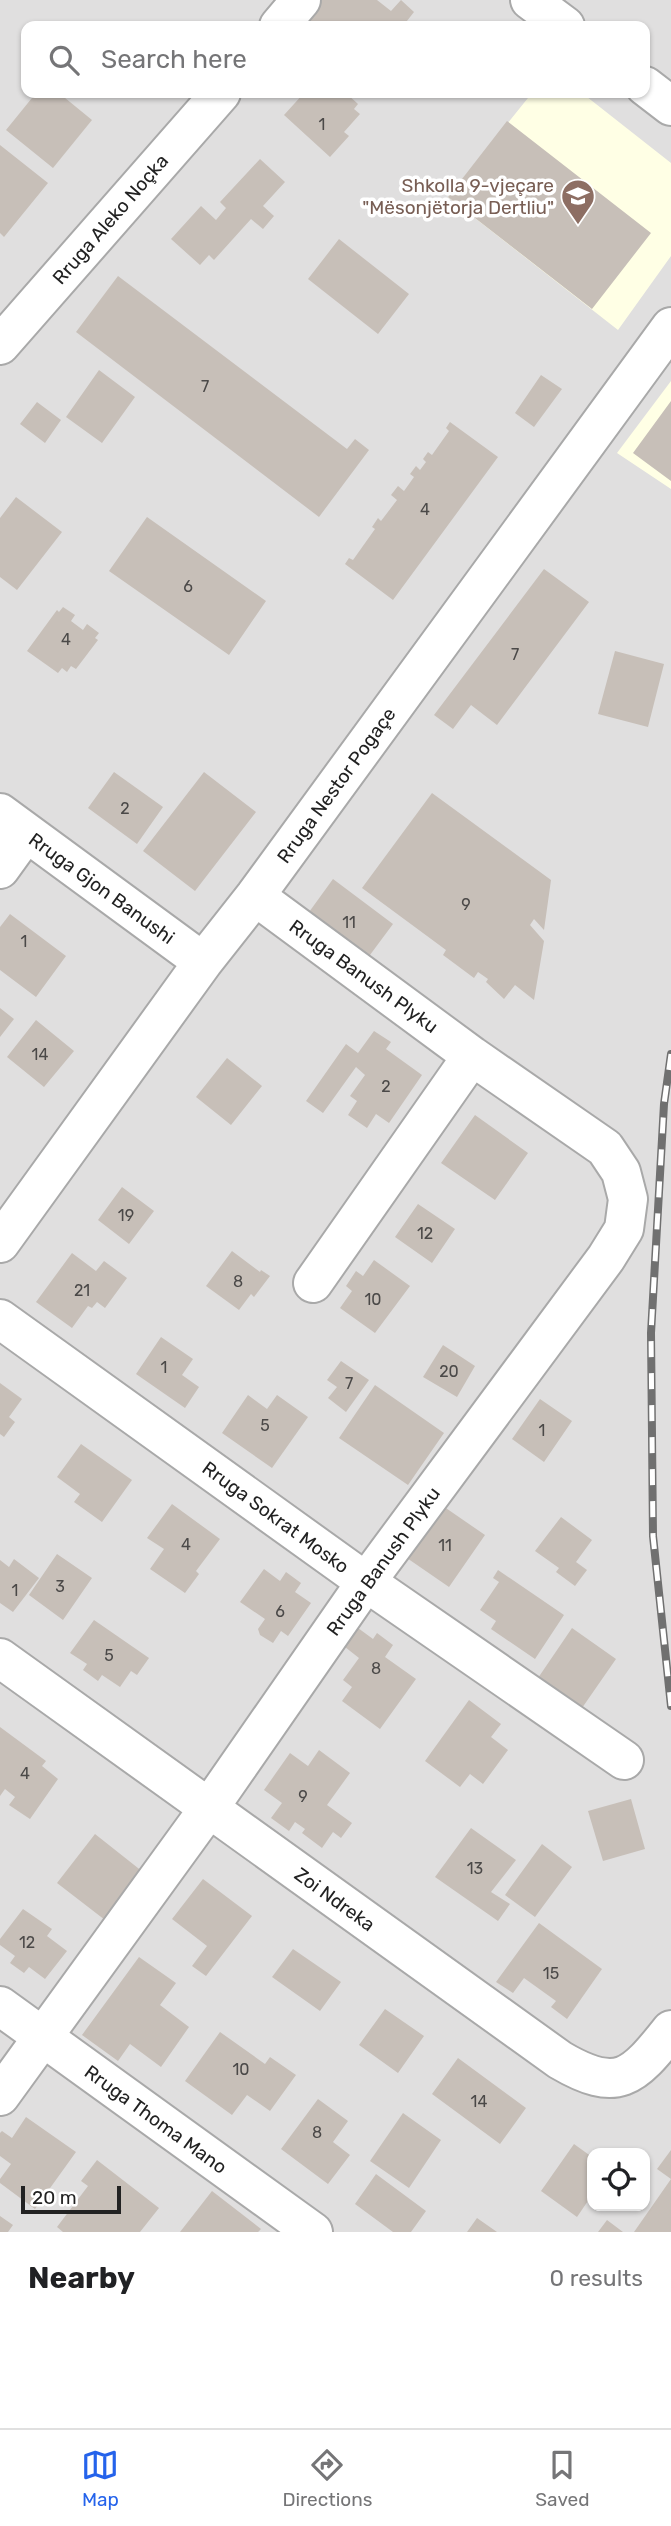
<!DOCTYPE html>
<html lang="en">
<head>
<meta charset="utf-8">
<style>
	body { margin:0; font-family:Rubik,sans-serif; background:#f2f2f2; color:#202124 }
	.controls { position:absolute; right:21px; bottom:21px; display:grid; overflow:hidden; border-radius:14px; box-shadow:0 2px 5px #0004 }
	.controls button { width:63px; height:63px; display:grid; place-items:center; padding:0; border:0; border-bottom:2px solid #e0e0e0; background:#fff; color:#202124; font:35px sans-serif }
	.scale { position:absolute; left:21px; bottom:18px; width:100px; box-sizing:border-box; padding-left:7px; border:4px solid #222; border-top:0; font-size:19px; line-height:24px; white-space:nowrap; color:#222; -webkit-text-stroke:5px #fff; paint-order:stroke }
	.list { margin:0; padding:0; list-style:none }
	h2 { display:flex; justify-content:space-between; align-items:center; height:91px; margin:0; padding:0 28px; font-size:30px }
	h2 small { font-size:23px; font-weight:400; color:#757577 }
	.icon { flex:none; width:38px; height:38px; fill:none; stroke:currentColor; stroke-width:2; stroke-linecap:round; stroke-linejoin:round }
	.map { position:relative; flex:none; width:671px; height:2232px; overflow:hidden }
	.search { position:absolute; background:#fff; box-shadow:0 2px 5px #0004; left:21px; right:21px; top:21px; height:77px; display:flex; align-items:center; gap:18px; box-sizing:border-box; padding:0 24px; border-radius:14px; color:#757577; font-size:26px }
	.sheet { height:196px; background:#fff }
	nav { display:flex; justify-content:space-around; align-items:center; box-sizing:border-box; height:98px; border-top:2px solid #e0e0e0; background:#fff; font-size:19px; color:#757577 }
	nav a { display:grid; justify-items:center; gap:4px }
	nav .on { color:#2563eb }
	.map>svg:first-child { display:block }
</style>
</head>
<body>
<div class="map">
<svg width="671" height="2232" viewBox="0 0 671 2232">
	<rect width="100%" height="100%" fill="#f2efe9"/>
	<path fill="#e0dfdf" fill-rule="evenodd" d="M0,0h671v2232h-671zM26,26h619v67h-619zM592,2153h53v53h-53z"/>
	<path fill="#ffffe5" d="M532,93h50l89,70v93l-53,74 -170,-133z
		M671,381v108l-54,-36z"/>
	<path fill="#c7bfb8" d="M322,0h55l14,11 10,-11 13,12 -11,14h-93l-6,-4z
		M36,93h23l33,27 -39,48 -47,-38z
		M304,93h32l5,5 5,-5 12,11 -4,5 6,5 -16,18 5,4 -19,21 -46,-42z
		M507,121l144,112 -59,76 -144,-112z
		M0,145l48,38 -44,54 -4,-4z
		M260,159l25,23 -22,24 11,10 -11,13 -12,-10 -37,41 -5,-5 -9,10 -29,-26 30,-33 15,14 10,-12 -6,-6z
		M339,239l70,55 -31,40 -70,-55z
		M118,276l229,173 8,-10 14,11 -50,67 -243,-185z
		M99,370l36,27 -33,46 -36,-26z
		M541,375l21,14 -28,38 -19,-14z
		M671,401v80l-38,-28z
		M37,402l24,18 -16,23 -25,-19z
		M450,422l48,35 -105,143 -48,-36 4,-6 4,2 22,-31 -3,-2 6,-9 3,3 16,-21 -6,-5 7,-9 6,5 10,-14 -4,-3 6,-8 4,4 6,-8 -3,-3 5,-7 4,3 17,-24 -3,-3z
		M16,497l46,35 -45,58 -17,-13v-59z
		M147,517l119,84 -37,54 -120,-84z
		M544,569l45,33 -92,123 -26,-20 -18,24 -19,-14z
		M63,607l12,8 -4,6 12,9 4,-6 12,9 -4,5 3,2 -22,29 -5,-3 -4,6 -5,-4 -4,5 -31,-22 30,-41 2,2z
		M615,651l49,13 -16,63 -50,-13z
		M114,772l49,35 -26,37 -49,-36z
		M204,772l52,40 -61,79 -52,-40z
		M432,793l119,87 -7,50 -10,-11 -4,6 14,16 -10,59 -19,-15 -11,14 -18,-17 2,-3 -10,-7 -4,6 -31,-23 3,-5 -84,-62z
		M333,879l60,45 -29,39 -60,-44z
		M10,914l56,42 -30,41 -36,-27v-43z
		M0,1008l14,11 -14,18z
		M36,1020l38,31 -30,36 -37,-30z
		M374,1031l17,11 -5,7 36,26 -33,48 -13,-9 -9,14 -19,-13 9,-14 -7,-5 15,-21 -9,-8 -33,46 -17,-12 40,-57 12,9z
		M227,1058l35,28 -31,39 -35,-28z
		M475,1115l53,38 -33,47 -54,-37z
		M122,1187l32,24 -25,33 -31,-24z
		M418,1204l37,25 -23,34 -37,-26z
		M232,1251l28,21 1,-2 9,6 -16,21 -3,-3 -12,16 -33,-24z
		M72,1253l24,18 8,-10 23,17 -22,30 -8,-6 -5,6 -4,-2 -16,22 -36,-26z
		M374,1260l36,26 -35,47 -35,-25 12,-17 -6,-5 10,-15 7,5z
		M161,1337l32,22 -11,16 17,12 -14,21 -49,-34z
		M443,1345l32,21 -18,31 -34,-20z
		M341,1361l28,19 -23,32 -18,-14 9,-11 -10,-7z
		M0,1383l22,16 -13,18 6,5 -11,15 -4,-3z
		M375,1385l69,48 -36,52 -69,-47z
		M248,1395l19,14 10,-14 31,22 -36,51 -50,-35z
		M540,1399l32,22 -28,41 -32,-23z
		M81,1444l51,36 -30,42 -28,-20 6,-8 -23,-17z
		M172,1504l48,35 -24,32 3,3 -14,19 -35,-24 14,-20 -17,-11z
		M440,1504l45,31 -36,52 -45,-31z
		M561,1517l31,23 -16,22 11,8 -12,16 -19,-14 3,-4 -24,-17z
		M57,1554l35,24 -29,42 -34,-25z
		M14,1559l25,19 -26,34 -13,-9v-43l9,7z
		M264,1569l16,12 6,-9 15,11 -6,9 16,11 -23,33 -7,-5 -8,12 -13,-8 -2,-6 7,-10 -25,-17z
		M498,1570l66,45 -29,44 -44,-30 5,-8 -16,-11 19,-28 -6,-4z
		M94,1620l55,38 -12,17 -6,-4 -11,16 -18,-12 -4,6 -15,-11 4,-6 -17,-11z
		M358,1628l15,11 4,-6 16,12 -8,12 31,22 -36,50 -38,-28 10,-14 -9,-7 16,-22 -14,-11z
		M572,1628l44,31 -34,49 -44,-30z
		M469,1700l32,24 -10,13 17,13 -25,34 -13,-10 -10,13 -35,-26z
		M0,1727l46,34 -4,5 16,13 -28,40 -21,-14 6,-8 -10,-8 -5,7z
		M319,1750l31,23 -23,32 25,18 -11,15 -8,-6 -11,16 -20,-15 3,-4 -10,-7 -6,9 -18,-13 11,-15 -18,-13 26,-37 18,13z
		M631,1799l14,50 -42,12 -15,-50z
		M471,1828l45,32 -25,32 19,12 -12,17 -63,-44z
		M95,1834l48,38 -38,48 -48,-37z
		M542,1844l30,23 -37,50 -30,-22z
		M203,1879l49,37 -46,60 -14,-10 15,-20 -35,-27z
		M23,1909l29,20 -5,7 20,15 -22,28 -16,-12 -5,6 -14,-10 5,-7 -15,-11v-6z
		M539,1923l63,46 -35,50 -16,-12 5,-6 -32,-23 -11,15 -17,-11z
		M293,1949l48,33 -21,29 -48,-34z
		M139,1957l37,26 -16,22 29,22 -28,40 -31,-23 -12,17 -36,-26z
		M385,2009l39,27 -26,37 -39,-28z
		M220,2032l45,32 5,-7 26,18 -26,36 -23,-16 -15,20 -47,-34z
		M458,2058l68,50 -26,36 -68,-50z
		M318,2099l30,22 -15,21 17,13 -22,29 -47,-35z
		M403,2113l38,27 -32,48 -39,-27z
		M26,2117l50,35 -41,57 -35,-26v-4l11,-15 -11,-8v-23l2,-2 10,7z
		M574,2144l18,13v38l-15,22 -36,-26z
		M671,2150v82h-37l37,-53 -14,-10z
		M97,2160l62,48 -19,24h-77l-6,-5 31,-41 -7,-5z
		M376,2174l50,37 -15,21h-18l-38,-28z
		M212,2191l49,38 -3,3h-78z
		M0,2216l13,9 -5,7h-8z
		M477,2218l20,14h-30z
		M607,2220l16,12h-25z"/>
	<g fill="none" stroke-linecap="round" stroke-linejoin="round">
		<g stroke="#a9a9a9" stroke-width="42">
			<path id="minor" d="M530,0l35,26
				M279,26l22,-26
				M645,86l26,20
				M0,345l221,-252
				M0,813l203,149
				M0,869l26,-36
				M0,1243l203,-281 52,-66 416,-569
				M313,1283l159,-227
				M0,1319l366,263 258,178
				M0,1658l560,402c58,34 73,18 111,-30
				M0,2006l313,226
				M0,2096l209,-288 157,-226 240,-324 18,-29 4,-30 -7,-27 -16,-24 -133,-92 -217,-160"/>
		</g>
		<use href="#minor" stroke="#fff" stroke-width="38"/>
		<g stroke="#707070" stroke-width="8">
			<path id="rail" d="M671,1054l-7,50 -13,229 2,203 18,170"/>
		</g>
		<use href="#rail" stroke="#fff" stroke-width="5" stroke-dasharray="16" stroke-linecap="butt"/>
	</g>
	<defs>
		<g id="school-pin" transform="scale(1.75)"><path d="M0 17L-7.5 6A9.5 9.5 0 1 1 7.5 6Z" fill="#8d6e63" stroke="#fff"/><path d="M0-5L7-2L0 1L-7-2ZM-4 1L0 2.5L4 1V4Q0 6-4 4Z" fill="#fff"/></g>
	</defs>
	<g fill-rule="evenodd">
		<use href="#school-pin" x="578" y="196"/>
	</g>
	<g text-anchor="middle" stroke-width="7" stroke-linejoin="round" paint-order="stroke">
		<g font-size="16" fill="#4b4948">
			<text x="322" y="130">1</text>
			<text x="205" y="392">7</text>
			<text x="425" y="515">4</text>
			<text x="188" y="592">6</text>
			<text x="66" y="645">4</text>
			<text x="515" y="660">7</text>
			<text x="125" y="814">2</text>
			<text x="466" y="910">9</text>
			<text x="349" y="928">11</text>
			<text x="24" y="947">1</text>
			<text x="40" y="1060">14</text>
			<text x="386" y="1092">2</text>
			<text x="126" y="1221">19</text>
			<text x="425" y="1239">12</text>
			<text x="238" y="1287">8</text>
			<text x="82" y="1296">21</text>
			<text x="373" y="1305">10</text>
			<text x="164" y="1373">1</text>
			<text x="449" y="1377">20</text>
			<text x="349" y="1389">7</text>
			<text x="265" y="1431">5</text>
			<text x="542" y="1436">1</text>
			<text x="186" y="1550">4</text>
			<text x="445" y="1551">11</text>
			<text x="60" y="1592">3</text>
			<text x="15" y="1596">1</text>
			<text x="280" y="1617">6</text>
			<text x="109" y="1661">5</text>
			<text x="376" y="1674">8</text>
			<text x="25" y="1779">4</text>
			<text x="303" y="1802">9</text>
			<text x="475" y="1874">13</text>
			<text x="27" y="1948">12</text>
			<text x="551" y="1979">15</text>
			<text x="241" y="2075">10</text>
			<text x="479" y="2107">14</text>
			<text x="317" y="2138">8</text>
		</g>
		<g font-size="19" fill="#785e54" stroke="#fff" text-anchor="end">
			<text x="554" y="192">Shkolla 9-vjeçare<tspan x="554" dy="22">"Mësonjëtorja Dertliu"</tspan></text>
		</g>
		<g font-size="19" fill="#222" stroke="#fff">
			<text transform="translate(110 219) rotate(-49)" y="7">Rruga Aleko Noçka</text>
			<text transform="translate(336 785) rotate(-54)" y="7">Rruga Nestor Pogaçe</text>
			<text transform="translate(102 888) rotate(36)" y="7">Rruga Gjon Banushi</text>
			<text transform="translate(364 976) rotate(36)" y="7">Rruga Banush Plyku</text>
			<text transform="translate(276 1517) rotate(36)" y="7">Rruga Sokrat Mosko</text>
			<text transform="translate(383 1561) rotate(-54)" y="7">Rruga Banush Plyku</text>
			<text transform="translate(335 1899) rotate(36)" y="7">Zoi Ndreka</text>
			<text transform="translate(156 2119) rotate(36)" y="7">Rruga Thoma Mano</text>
		</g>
	</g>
</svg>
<div class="controls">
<button><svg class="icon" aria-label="locate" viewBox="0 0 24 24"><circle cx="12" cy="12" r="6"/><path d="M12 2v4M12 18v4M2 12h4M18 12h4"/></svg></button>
</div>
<div class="scale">20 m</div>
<div class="search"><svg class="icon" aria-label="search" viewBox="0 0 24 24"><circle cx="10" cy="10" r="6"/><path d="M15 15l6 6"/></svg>Search here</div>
</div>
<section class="sheet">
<h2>Nearby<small>0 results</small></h2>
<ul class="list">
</ul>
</section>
<nav>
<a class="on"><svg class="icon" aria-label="map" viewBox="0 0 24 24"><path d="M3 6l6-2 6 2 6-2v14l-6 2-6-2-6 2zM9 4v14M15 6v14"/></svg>Map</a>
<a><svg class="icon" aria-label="directions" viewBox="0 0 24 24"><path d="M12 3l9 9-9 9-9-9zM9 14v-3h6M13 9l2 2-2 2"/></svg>Directions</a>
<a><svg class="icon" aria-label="saved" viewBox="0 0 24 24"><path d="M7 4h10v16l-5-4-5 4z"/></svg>Saved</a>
</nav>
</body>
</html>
